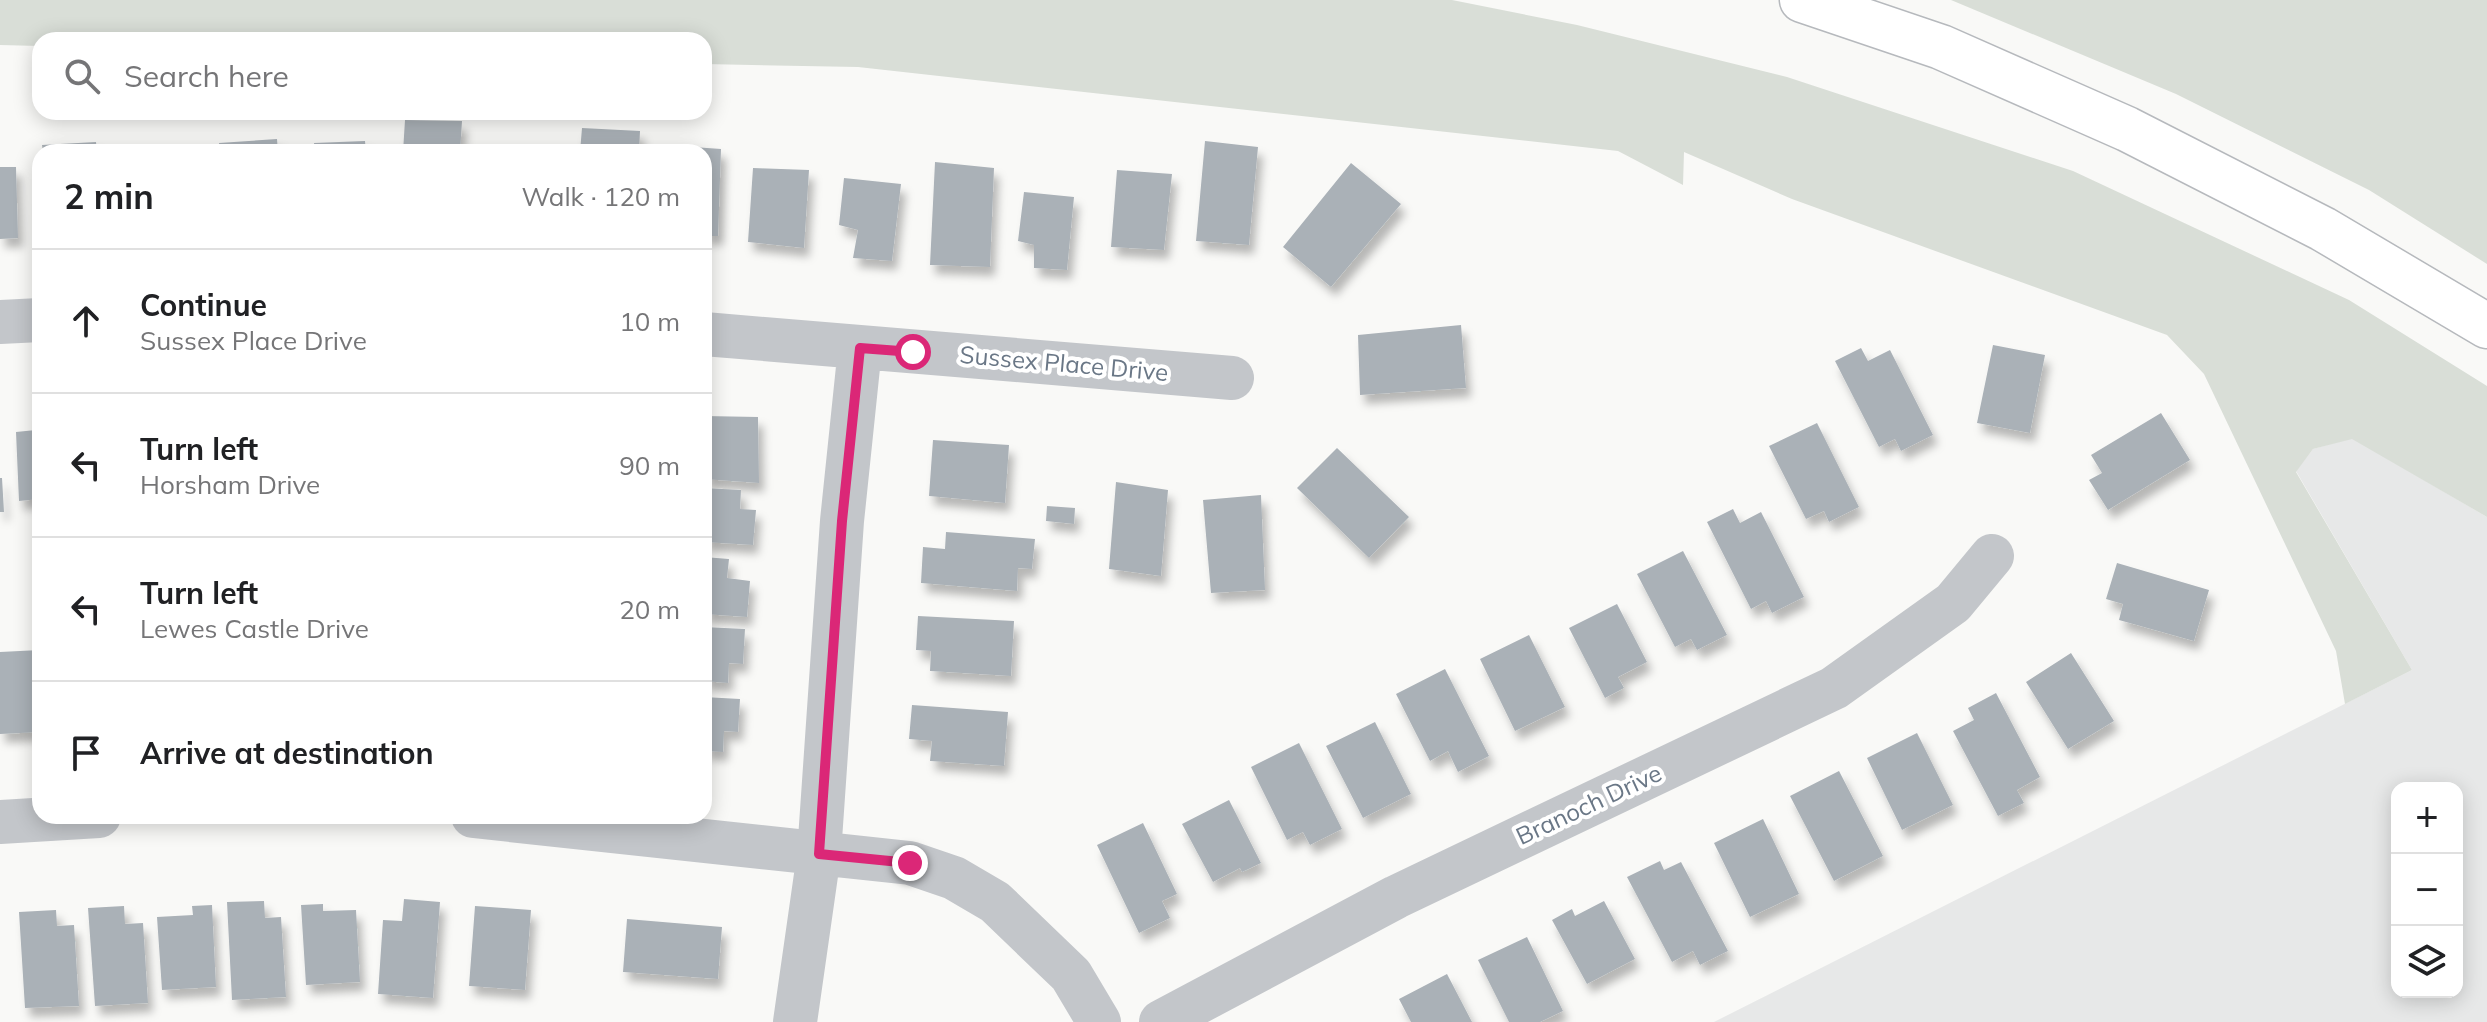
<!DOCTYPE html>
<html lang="en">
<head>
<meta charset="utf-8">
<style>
	body { margin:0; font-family:Mulish,sans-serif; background:#f2f2f2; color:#202124 }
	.controls { position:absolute; right:24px; bottom:24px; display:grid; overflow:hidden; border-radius:16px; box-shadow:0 4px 20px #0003 }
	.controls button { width:72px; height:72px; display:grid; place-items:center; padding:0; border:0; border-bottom:2px solid #e0e0e0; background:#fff; color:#202124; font:40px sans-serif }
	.stop { position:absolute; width:24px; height:24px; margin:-18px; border:6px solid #db2777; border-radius:50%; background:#fff }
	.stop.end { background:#db2777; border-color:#fff; box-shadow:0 2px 8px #0008 }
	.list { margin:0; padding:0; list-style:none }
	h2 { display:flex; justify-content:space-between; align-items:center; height:104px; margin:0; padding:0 32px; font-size:34px }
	h2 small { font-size:26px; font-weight:400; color:#757577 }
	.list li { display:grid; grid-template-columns:52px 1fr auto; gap:24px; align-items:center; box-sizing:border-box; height:144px; padding:0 32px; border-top:2px solid #e0e0e0 }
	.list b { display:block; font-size:30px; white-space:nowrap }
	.list p { margin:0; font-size:26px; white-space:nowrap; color:#757577 }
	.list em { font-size:26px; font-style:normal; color:#757577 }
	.icon { flex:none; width:44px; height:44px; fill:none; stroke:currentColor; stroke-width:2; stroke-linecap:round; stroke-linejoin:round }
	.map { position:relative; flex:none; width:2487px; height:1022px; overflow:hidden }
	.search { position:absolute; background:#fff; box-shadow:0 4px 20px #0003; left:32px; top:32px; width:680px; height:88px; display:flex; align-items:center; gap:20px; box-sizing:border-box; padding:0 28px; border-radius:24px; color:#757577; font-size:30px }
	.panel { position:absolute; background:#fff; box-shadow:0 4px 20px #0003; left:32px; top:144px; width:680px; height:680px; border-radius:24px }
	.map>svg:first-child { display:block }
</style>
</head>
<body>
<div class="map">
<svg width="2487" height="1022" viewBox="0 0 2487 1022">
	<defs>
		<filter id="shadow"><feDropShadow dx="5" dy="9" stdDeviation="4" flood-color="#0004"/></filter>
	</defs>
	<rect width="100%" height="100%" fill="#f9f9f7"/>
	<path fill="#e7e8e8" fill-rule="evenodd" d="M2352,438l135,79v505h-773l698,-352 -116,-199 17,-22zM2397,788h60v204h-60z"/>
	<path fill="#d9ded7" d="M0,0h1452l125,25 210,52 286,94 276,129 138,86v131l-135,-78 -39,10 -17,23 116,198 -67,34 -9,-53 -132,-277 -37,-39 -375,-136 -108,-47 -1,33 -65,-34 -760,-84 -154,-3v-24h-664v6l-40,-1z
		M1951,0h536v264l-118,-74 -193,-96z"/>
	<path fill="#aab1b7" filter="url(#shadow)" d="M405,120l57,1 -2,31h-57z
		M582,128l58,3 -1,21h-59z
		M277,139l1,13h-58l-1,-9z
		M365,141l1,11h-51l-1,-9z
		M1205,141l53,6 -9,98 -53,-4z
		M96,142l1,10h-54l-1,-7z
		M493,145l59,3v4h-59z
		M665,145l56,4 -3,87h-14v-84h-39z
		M935,162l59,6 -4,99 -60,-2z
		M1351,163l50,41 -70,83 -48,-40z
		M0,167h16l2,71 -18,1z
		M753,168l56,2 -5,78 -56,-6z
		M1117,170l55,4 -8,76 -53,-3z
		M844,178l57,6 -9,77 -39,-3 5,-28 -19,-5z
		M1024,192l50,5 -7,73 -33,-2v-23l-16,-4z
		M1461,325l5,63 -106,7 -2,-60z
		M1993,345l52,10 -15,78 -53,-10z
		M1861,348l7,13 22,-11 43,85 -32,16 -6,-12 -16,8 -44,-86z
		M36,409h4v90l-21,2 -3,-69 20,-2z
		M2161,413l29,47 -82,50 -19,-30 13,-7 -11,-18z
		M704,416l54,1 1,66 -55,-4z
		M1817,423l42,84 -30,15 -5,-11 -18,8 -37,-73z
		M933,440l76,5 -4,58 -76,-7z
		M1337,448l72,69 -40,41 -72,-70z
		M0,478h2l2,34h-4z
		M1116,482l52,8 -7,86 -52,-7z
		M704,488l37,2 -1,19 16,1 -3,35 -49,-3z
		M1261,495l4,95 -54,3 -8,-93z
		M1047,506l28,2 -1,16 -28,-3z
		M1733,509l7,14 21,-11 43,85 -32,16 -6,-12 -15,8 -44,-87z
		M946,532l89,7 -3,30 -14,-1 -1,23 -96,-8 2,-36 22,2z
		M1683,551l44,84 -30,15 -6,-11 -16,8 -38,-73z
		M704,557l25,2 -2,19 23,3 -3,36 -43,-3z
		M2117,563l92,27 -15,51 -75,-21 4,-16 -17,-5z
		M1617,604l30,58 -29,15 6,11 -19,10 -36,-70z
		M918,616l96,5 -3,55 -81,-5 1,-20 -15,-1z
		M704,627l41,2 -2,35 -14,-1 -1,20 -24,-2z
		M1529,635l36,72 -50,24 -35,-72z
		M40,650v82l-40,2v-82z
		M2071,653l43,68 -46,28 -42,-67z
		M1445,669l44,87 -31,16 -10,-21 -18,10 -34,-67z
		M1996,693l44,84 -23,13 7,13 -26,13 -45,-85 21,-11 -6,-12z
		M704,697l36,2 -2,33 -14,-1 -1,21 -19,-1z
		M912,705l96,7 -4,54 -74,-5 2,-20 -23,-2z
		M1375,722l36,72 -48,24 -37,-72z
		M1917,733l36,72 -51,25 -35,-72z
		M1299,743l43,86 -32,16 -7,-13 -16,8 -36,-73z
		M1839,771l44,85 -49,25 -44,-85z
		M1229,800l32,63 -19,9 -2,-4 -27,14 -31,-58z
		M1763,819l36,75 -49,23 -36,-74z
		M1143,823l34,71 -15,7 8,17 -31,15 -42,-88z
		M1660,861l4,9 17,-8 47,89 -28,14 -7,-14 -21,11 -45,-85z
		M404,899l36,3 -7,96 -55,-4 5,-74 19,1z
		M264,901l1,17 16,-1 5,80 -54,3 -5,-98z
		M1604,901l31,58 -48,25 -35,-64 20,-11 3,7z
		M323,904v7l33,-1 4,72 -54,3 -5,-80z
		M212,905l4,82 -54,3 -5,-73 36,-2 -1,-9z
		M124,906l1,18 18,-1 5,80 -53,3 -7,-98z
		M475,906l56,4 -6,80 -56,-4z
		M56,910l1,16 17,-1 5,81 -54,2 -6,-96z
		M627,919l95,8 -4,52 -95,-7z
		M1527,937l36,74 -23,11h-31l-31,-62z
		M1447,974l25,48h-61l-12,-23z"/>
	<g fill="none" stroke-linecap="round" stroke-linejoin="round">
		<g stroke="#b6b9bd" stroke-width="47">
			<path id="highway" d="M1802,0l139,47 186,82 196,100 164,97"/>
		</g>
		<path stroke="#c3c6ca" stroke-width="44" d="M0,322l40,-2
			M704,334l528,44
			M473,816l437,47 44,15 41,24 76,73 28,47
			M0,822l99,-6
			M795,1022l24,-168 23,-333 18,-173
			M1161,1022l235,-125 438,-209 119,-85 39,-47"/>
		<use href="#highway" stroke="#fff" stroke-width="44"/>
	</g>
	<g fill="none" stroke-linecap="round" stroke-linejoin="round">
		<path stroke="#db2777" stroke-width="10" d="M910,863l-91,-9 23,-333 18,-173 53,4"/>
	</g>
	<g text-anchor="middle" stroke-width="8" stroke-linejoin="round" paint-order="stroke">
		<g font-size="24" fill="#6a7786" stroke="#fff">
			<text transform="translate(1064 364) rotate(5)" y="8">Sussex Place Drive</text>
			<text transform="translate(1589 805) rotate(-25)" y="8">Branoch Drive</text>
		</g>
	</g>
</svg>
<div class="controls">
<button>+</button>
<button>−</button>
<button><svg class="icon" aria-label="layers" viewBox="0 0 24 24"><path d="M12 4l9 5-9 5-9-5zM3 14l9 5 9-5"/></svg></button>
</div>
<div class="stop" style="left:913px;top:352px"></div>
<div class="stop end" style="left:910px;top:863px"></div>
<div class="search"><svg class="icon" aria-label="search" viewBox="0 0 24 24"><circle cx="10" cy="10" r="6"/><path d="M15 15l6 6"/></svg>Search here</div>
<section class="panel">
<h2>2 min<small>Walk · 120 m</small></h2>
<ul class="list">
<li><svg class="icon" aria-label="ahead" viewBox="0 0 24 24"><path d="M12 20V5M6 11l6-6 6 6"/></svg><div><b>Continue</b><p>Sussex Place Drive</p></div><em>10 m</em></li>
<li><svg class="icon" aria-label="left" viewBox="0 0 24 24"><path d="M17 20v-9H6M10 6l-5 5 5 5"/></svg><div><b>Turn left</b><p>Horsham Drive</p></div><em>90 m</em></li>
<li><svg class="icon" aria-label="left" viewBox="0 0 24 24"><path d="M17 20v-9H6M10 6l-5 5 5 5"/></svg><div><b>Turn left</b><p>Lewes Castle Drive</p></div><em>20 m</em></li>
<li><svg class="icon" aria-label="arrive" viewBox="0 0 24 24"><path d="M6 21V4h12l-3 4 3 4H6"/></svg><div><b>Arrive at destination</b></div></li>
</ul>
</section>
</div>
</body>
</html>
